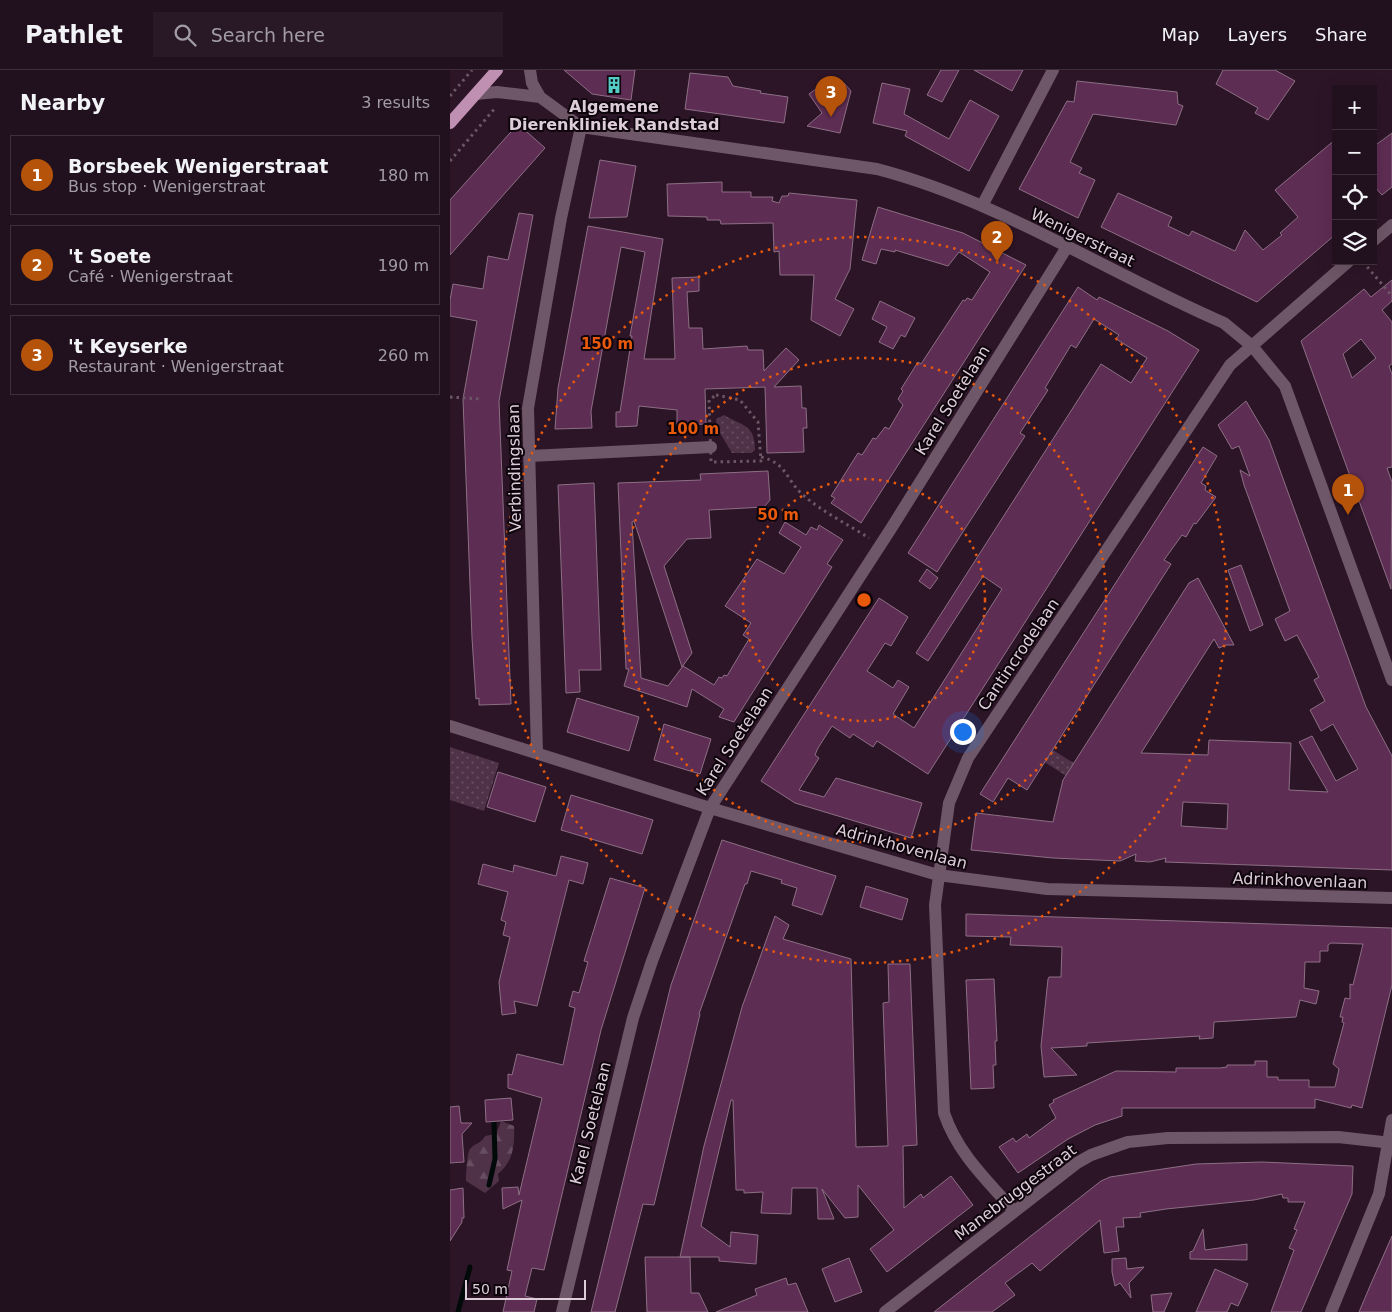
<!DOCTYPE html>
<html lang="en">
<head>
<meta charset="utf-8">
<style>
	body { margin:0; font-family:"DejaVu Sans",sans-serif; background:#291926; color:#f1f3f6 }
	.controls { position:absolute; right:15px; top:15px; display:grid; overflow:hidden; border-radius:0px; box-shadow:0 5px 20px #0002 }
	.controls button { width:45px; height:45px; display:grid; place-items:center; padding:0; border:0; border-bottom:1px solid #3e303b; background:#21101d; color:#f1f3f6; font:25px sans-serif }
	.scale { position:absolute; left:15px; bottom:12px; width:121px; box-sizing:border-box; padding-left:5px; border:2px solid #ddcdd8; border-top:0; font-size:14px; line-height:18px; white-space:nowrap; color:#ddcdd8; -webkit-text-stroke:4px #0e050c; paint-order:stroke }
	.you { position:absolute; left:512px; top:661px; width:18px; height:18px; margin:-12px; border:4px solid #fff; border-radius:50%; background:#1a73e8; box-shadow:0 0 0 8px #1a73e833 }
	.badge { display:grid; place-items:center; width:32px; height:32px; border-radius:50%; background:#b45309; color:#fff; font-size:16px; font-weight:700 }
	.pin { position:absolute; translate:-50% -41px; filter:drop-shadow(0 1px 2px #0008) }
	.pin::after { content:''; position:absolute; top:26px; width:18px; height:15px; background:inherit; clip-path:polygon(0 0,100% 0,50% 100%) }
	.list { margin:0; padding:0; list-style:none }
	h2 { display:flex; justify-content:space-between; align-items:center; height:65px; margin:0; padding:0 20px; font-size:21px }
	h2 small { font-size:16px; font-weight:400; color:#a29da4 }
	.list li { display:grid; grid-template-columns:32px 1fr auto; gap:15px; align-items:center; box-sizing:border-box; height:80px; margin:0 10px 10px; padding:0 10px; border:1px solid #3e303b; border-radius:0px }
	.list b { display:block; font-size:19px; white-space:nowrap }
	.list p { margin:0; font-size:16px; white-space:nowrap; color:#a29da4 }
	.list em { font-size:16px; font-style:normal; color:#a29da4 }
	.icon { flex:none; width:28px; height:28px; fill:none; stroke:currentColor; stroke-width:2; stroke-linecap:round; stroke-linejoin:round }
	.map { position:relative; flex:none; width:942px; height:1242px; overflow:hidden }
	header { display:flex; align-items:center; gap:30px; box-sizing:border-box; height:70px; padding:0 25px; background:#21101d; border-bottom:1px solid #3e303b }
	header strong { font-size:24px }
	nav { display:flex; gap:28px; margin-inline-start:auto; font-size:18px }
	.search { width:350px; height:45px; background:#291926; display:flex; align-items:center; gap:12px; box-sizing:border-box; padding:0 18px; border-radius:0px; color:#a29da4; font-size:19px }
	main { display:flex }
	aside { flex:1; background:#21101d }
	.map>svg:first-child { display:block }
</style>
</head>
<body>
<header>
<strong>Pathlet</strong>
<div class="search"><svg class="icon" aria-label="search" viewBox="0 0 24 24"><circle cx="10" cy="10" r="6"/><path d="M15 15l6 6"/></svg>Search here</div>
<nav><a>Map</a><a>Layers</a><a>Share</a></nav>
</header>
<main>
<aside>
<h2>Nearby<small>3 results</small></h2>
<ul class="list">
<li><span class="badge">1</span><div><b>Borsbeek Wenigerstraat</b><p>Bus stop · Wenigerstraat</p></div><em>180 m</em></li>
<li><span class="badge">2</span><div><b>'t Soete</b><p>Café · Wenigerstraat</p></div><em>190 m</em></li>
<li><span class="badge">3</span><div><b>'t Keyserke</b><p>Restaurant · Wenigerstraat</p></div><em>260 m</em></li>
</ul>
</aside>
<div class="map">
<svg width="942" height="1242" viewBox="0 0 942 1242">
	<defs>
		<pattern id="green-dots" width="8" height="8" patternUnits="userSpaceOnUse" patternTransform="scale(1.25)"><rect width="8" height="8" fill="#4f3248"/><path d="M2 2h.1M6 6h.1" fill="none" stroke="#684e62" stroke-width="1.8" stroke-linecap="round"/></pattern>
		<pattern id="forest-firs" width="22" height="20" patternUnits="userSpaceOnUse" patternTransform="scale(1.25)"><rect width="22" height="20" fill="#4f3248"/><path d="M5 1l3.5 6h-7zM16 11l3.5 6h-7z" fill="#684e62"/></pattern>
	</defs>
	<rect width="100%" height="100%" fill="#2c1527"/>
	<path fill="url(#green-dots)" d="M274,345c18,11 31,9 31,35l-4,3h-19l-15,-25 -1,-9z
		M0,677l49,16 -15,48 -34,-11z
		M598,677l37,23 -8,13 -37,-24z"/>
	<path fill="url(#forest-firs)" d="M51,1051l13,5c1,19 -1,36 -16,48l1,7 -14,12 -19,-12c0,-6 1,-29 4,-32 5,-6 11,-5 15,-13l11,-2z"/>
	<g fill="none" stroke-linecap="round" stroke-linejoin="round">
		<path stroke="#010909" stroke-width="5" d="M39,1115l6,-26 -1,-37
			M8,1242l12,-45"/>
	</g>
	<path fill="#5e2d53" stroke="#8d6f85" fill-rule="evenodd" d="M114,0h71l-4,30 -39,-6z
		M491,0h18l-17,32 -15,-7z
		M524,0h49l-11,21z
		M773,0h52l20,11 -27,39 -13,-7 3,-5 -42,-24z
		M240,3l38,4 5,9 28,5 -1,2 28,4 -4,26 -99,-14z
		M378,10l10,9 6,-6 7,8 -11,42 -33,-7 15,-13 -13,-19z
		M627,11l100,11 1,12 5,2 -7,19 -83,-11 -23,48 12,6 -3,5 16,7 -17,38 -59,-29 48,-88 7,1z
		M432,13l28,6 -6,25 45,25 21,-39 29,16 -30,55 -64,-35 2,-5 -34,-8z
		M68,54l27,24 -95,107v-55z
		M942,63v54l-10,8 -9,-10v-38z
		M886,69v95l-79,68 -156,-75 17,-34 54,24 -4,9 21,10 3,-5 43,20 10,-21 18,20 19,-15 -2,-2 18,-16 -23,-27z
		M150,90l36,6 -9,51 -38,1z
		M272,112v10h29v5h22l-1,4 7,2 3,-7h6l1,-3 68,7 -7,69 -15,30 19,10 -14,27 -29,-16 3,-45h-34l-1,-24 -5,1 -1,-29 -52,1 -1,-4h-13v-3l-39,-1 -1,-32z
		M428,137l85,26 63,32 -165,258 -30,-20 4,-5 -4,-2 27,-43 4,2 11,-17 3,1 9,-12 4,2 14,-24 -5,-6 5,-8 -2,-2 17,-27 3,2 42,-64 2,1 2,-3 5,2 18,-28 -31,-20 -11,14 -53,-16v2l-14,-3 -5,15 -14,-4z
		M69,143l14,2 -34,186 12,303 -32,1v-7l-3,1 -4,-61 -9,-239 14,-78 -27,-5v-16l3,-16 30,5 5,-33 20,4z
		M138,156l75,13 -19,120h31l-3,-81 27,-1v14l-12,1 2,36h13l1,21 44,-3 1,4h15l1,21 22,-23 13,12 -25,27 27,-1 1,22h4l1,20h-4l1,24 -37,1 -2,-66 -60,2 1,35 -29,1v-15l-38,-4 -2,20 -21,1v-15h4l12,-76h-2l15,-84 -24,-5 -30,164 1,17 -37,1 3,-41z
		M942,210v21l-10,9 10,12v42l-3,2 3,8v93l-5,1 5,14 -1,107 -90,-248 63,-52 7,8zM911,269l15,19 -24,20 -9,-24z
		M628,217l19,13 2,-3 69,34 31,19 -271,424 -51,-33 -4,6 -20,-13 -3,4 -18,-12 -14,22 -3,7 4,3 -20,32 25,7 12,-19 86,25 -11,35 -116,-35 -34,-22 118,-183 29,19 -17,29 -6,-3 -18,28 26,17 5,-8 11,7 -16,27 21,14 88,-139 -19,-13 -55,85 -12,-8 185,-289 30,19 16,-25 -31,-19 3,-4 -25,-16 -18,29 -5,-3 -26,43 3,2 -28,43 5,3 -88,136 -29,-19z
		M430,231l35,17 -10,19 -4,-2 -8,14 -14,-7 8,-15 -15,-8z
		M796,331l23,39 97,267 26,49v114l-227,-8 1,-4 -16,4 -15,-1 1,-7 -16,7 -67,-3 -82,-8 5,-37 77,9 10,-42 126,-197 9,-5 36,67h-8l-7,3 -5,-9 -73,114 67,2 1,-15 82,3 -2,47 39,2 -29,-50 13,-6 24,45 22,-12 -25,-45 -12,7 -11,-21 15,-9 -11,-21 5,-3 -22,-42 -12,6 -10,-22 15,-8 -46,-126 -4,-15 10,6 -11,-30 -7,3 -14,-24zM733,732l45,2 -1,25 -46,-3z
		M753,377l14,9 -16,27 5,3 -1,4 11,7 -20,27 -2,-1 -8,14 -4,-2 -18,25 7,4 -144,226 -19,-12 -15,24 -13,-8z
		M318,401l2,29 -6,7 -55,3 2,28 -24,1 -23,27 28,87 -10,14 -48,-146 -2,1 9,156 27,8 15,-20 31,19 5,-8 3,1 2,-3 3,1 22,-37 -6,-4 8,-12 -26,-17 32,-47 27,15 17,-27 -22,-14 6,-11 21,13 5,-8 6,3 2,-5 24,15 -16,24 5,3 -95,150 -3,5 -15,-5 5,-8 -32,-20 -5,18 -63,-21 5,-17h-3l-8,-186 83,-3 -1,-6z
		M144,413l7,187h-22l1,22 -14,1 -8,-208z
		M791,495l22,60 -13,6 -22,-61z
		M477,499l11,9 -8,11 -11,-8z
		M127,628l62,19 -10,34 -62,-19z
		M214,654l47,15 -11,35 -46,-14z
		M48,702l48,15 -11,35 -48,-15z
		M121,725l82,25 -11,34 -81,-24z
		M272,770l114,36 -14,39 -30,-10 5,-17 -16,-5 1,-3 -31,-9 -4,13h-2l-46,130h1l-46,191 -11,-1 -28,108h-24l80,-327z
		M111,786l27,7 -5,21 -14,-4 -32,126 -23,-5 2,12 -14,2 -3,-33 11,-45 -7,-2 3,-13 -5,-2 7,-28 -30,-8 5,-20 30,8 1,-7 42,11z
		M160,808l35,10 -44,142 -57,240 -12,-2 -7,28 12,3 -3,13h-31l9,-41 -5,-1 15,-70 -19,9 -1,-21 16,-1 1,8 23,-97 -34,-10v-14l4,1 5,-21 46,11 12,-57 -6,-2 4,-15 6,2 9,-31 -4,-1z
		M416,816l42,13 -6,21 -42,-13z
		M516,844l426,14v57l-30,123 -10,-3 -1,3 -36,-9v9h-193v8l-27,9 -27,14 -50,34 -19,-26 14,-9 3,4 11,-8 2,4 27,-20 -7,-13 5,-3 -1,-2 63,-29 60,1v-4h44l7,-1v-2h28v-4h12v16h11v3h31v7h26l4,-18 -6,-5 11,-41 -2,-1 1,-5h-3l5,-19 5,1v-15l3,1 10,-41 -32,-1 -3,2v6h-8v11h-15l-1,26 15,3 -3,13 -16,-4 -4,17 -82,5 -1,16 -14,1 1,-3 -113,7v3l-36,2 26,27 -33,2 -3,-31 7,-67 1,-2h12l1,-30 -52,-2 1,-8 -45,-1z
		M325,846l14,9 -6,14 68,20 5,188 32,-1 -5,-143 6,-1 -1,-38h22l7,181 -14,1 1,62 17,-14 2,4 28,-22 22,29 -86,67 -17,-23 24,-19 -36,-45v32l-13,1 -23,-29 12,30h-16l-1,-31h-25l-1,26 -30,-1 2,-21 -19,1v-3h-8l-3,-90h-2l-30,126 29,21 1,-15 27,3 -2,29 -37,-3v-4h-39l24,-111 38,-139z
		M544,909l3,62h-2l1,24h-3l1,23 -23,1 -5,-109z
		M61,1028l2,22 -27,2 -1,-22z
		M9,1036l2,17h11l-10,11 2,28 -14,1v-56z
		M812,1092l91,4 -1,28 -51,118h-30l23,-62 -5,-2 8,-18 -3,-1 11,-27h-17v-4h-5l-1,-4 -28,6 -88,9 -26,4 1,4 -18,1 1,9h-8l3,24 -15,2 -4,-33 -60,51 -8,-8 -27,20 10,12 -23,17h-58l167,-131 9,-4 86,-13z
		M13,1118l1,30h-2v4l-12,19v-51z
		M753,1159l2,21 42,-6v16l-57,-1v-7l3,-1z
		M942,1166v76h-33l11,-26z
		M195,1187h45l1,36h8l9,19h-61z
		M399,1188l13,34 -27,10 -13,-33z
		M676,1188l1,11 17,-2 -15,16 2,15 -11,-15 -5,3 -3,-14v-13z
		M765,1199l33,15 -10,22 -7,-3 -4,9h-31z
		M336,1208l2,7 8,-2 12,29h-92l41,-17 -2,-6z
		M722,1223l-8,19h-11l-2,-17z"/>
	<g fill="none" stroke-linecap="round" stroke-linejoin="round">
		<path stroke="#6b5766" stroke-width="3" stroke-dasharray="2.5 4" stroke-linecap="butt" d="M0,26l22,-26
			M0,91l46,-54
			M913,192l29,34
			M266,325l24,5 18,22 3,39 -50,1 -2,-62z
			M0,327l31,2
			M311,387c26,6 25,23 42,38 18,16 46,30 66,43"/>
		<path stroke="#6e5768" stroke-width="12" d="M80,0l2,13 8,14
			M26,24l21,-2 43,5 41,30 296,42c123,32 231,104 347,154l28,23 33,40 107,294
			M532,136l71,-136
			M923,171l19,-16
			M80,386l181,-9
			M0,656l260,82 228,67 109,14 345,9
			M87,683l-9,-345 33,-190 20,-91
			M564,1141c-28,-32 -56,-57 -70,-98l-9,-208 14,-102 19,-45 262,-393 119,-104
			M112,1242l71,-294 19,-57 58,-153 182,-281 175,-280
			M435,1242l192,-149 14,-8 37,-13 40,-4 170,-1 54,6
			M881,1242l48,-118 13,-74"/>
		<path stroke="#c090b3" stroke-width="12" d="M0,53l47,-53"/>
	</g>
	<g fill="none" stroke="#e8590c" stroke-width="2.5" stroke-dasharray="2.5 5">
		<circle cx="414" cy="530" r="121"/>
		<circle cx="414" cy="530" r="242"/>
		<circle cx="414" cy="530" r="363"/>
	</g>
	<defs>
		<g id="building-bare" transform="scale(1.35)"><path d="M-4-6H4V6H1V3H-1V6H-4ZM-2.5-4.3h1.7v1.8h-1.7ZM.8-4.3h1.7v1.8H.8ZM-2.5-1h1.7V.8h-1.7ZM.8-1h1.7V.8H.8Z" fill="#54cdc6" stroke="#0e050c" stroke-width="2.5" paint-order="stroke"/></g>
	</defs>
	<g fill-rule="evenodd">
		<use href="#building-bare" x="164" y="15"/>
	</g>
	<g text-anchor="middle" stroke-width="4" stroke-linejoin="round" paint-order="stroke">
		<g font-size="16" font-weight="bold" fill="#ddcdd8" stroke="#0e050c">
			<text x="164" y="42">Algemene<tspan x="164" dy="18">Dierenkliniek Randstad</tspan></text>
		</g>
		<g font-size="16" fill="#ddcdd8" stroke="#0e050c">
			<text transform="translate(633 167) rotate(26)" y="6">Wenigerstraat</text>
			<text transform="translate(502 330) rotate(-58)" y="6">Karel Soetelaan</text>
			<text transform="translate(64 398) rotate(-91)" y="6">Verbindingslaan</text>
			<text transform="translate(568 584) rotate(-56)" y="6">Cantincrodelaan</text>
			<text transform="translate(284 671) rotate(-57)" y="6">Karel Soetelaan</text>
			<text transform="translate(452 776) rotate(15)" y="6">Adrinkhovenlaan</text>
			<text transform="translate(850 810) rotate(2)" y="6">Adrinkhovenlaan</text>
			<text transform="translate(140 1053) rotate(-76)" y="6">Karel Soetelaan</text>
			<text transform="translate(565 1122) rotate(-37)" y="6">Manebruggestraat</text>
		</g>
	</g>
	<circle cx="414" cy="530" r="8" fill="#e8590c" stroke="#0e050c" stroke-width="2.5"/>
	<g font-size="15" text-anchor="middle" font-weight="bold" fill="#e8590c" stroke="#0e050c" stroke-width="4" stroke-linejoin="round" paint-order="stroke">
		<text x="157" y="279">150 m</text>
		<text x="243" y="364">100 m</text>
		<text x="328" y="450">50 m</text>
	</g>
</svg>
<div class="controls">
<button>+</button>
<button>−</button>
<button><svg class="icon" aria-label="locate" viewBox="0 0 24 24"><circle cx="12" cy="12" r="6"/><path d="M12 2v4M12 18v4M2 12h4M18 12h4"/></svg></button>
<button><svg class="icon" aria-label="layers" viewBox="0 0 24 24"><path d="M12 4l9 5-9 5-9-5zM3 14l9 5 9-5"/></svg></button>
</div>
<div class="scale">50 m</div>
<div class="you"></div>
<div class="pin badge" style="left:898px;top:445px">1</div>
<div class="pin badge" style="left:547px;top:192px">2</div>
<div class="pin badge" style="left:381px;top:47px">3</div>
</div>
</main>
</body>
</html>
